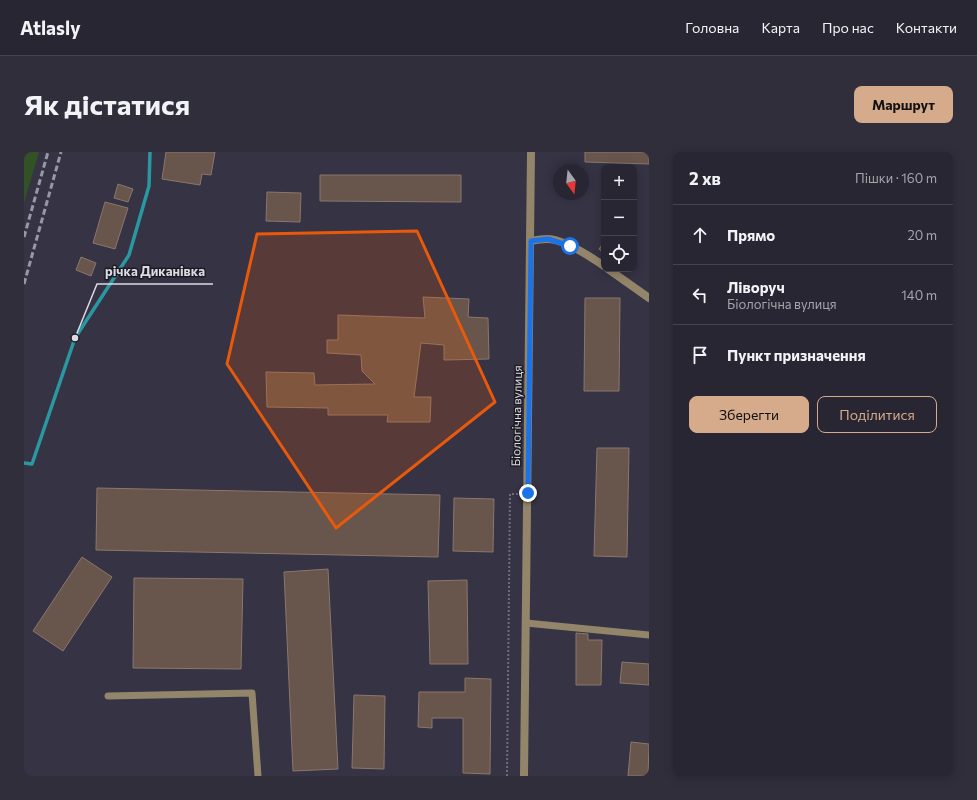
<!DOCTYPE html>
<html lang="uk">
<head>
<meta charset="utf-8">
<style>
	body { margin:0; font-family:Commissioner,sans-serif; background:#302e3b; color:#f1f3f6 }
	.controls { position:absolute; right:12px; top:12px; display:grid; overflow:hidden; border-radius:8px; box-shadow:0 2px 10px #0003 }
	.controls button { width:36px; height:36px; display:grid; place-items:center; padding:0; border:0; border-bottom:1px solid #44434e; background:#282633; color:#f1f3f6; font:20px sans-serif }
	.compass { position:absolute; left:529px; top:12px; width:36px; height:36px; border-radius:50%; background:#282633; box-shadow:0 2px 10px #0003; rotate:165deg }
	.stop { position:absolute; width:12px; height:12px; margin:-9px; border:3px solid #1a73e8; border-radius:50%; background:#fff }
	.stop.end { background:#1a73e8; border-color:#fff; box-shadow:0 1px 4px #0008 }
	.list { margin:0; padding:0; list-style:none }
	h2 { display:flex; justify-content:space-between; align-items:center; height:52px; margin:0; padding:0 16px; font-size:17px }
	h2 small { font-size:13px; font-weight:400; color:#a5a5ac }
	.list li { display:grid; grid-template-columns:26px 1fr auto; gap:12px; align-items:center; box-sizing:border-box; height:60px; padding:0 16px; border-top:1px solid #44434e }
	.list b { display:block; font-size:15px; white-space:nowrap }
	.list p { margin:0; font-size:13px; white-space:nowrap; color:#a5a5ac }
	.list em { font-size:13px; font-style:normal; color:#a5a5ac }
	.actions { display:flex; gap:8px; padding:12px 16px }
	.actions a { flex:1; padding:9px 0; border:1px solid #d6ab8b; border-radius:8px; text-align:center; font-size:14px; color:#d6ab8b }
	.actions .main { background:#d6ab8b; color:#111 }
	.icon { flex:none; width:22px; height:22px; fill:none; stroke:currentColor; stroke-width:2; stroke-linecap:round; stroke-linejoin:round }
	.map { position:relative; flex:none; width:625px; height:624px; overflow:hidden; border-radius:8px }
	header { display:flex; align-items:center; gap:24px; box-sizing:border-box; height:56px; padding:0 20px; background:#282633; border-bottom:1px solid #44434e }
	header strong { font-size:19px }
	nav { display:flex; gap:22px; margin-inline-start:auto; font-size:14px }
	.intro { display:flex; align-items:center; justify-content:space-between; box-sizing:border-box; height:96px; padding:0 24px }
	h1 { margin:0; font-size:28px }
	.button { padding:10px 18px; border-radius:8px; background:#d6ab8b; color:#111; font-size:14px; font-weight:700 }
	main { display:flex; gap:24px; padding:0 24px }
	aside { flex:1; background:#282633; border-radius:8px; box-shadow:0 2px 10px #0003 }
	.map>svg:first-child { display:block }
</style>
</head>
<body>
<header>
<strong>Atlasly</strong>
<nav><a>Головна</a><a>Карта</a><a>Про нас</a><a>Контакти</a></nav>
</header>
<div class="intro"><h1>Як дістатися</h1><a class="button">Маршрут</a></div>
<main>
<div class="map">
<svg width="625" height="624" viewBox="0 0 625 624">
	<rect width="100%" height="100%" fill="#353344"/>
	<path fill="#325125" d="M0,0h15l-15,51z"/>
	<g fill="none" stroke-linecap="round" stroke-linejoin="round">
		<path stroke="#2a98a1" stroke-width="3.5" d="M0,311l8,1 43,-126 54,-83 20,-69 1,-34"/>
	</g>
	<path fill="#68554c" stroke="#8b776c" d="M142,0h49l-4,23 -9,-1 -2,11 -38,-6z
		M561,0h64v12l-64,-2z
		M296,23h141v27l-141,-1z
		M94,32l15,5 -5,13 -14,-4z
		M243,40l34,1 -1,29 -34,-1z
		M81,50l23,6 -13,41 -22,-6z
		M580,90v11l-5,-4z
		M57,105l15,6 -5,13 -15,-6z
		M399,145l46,2 -1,18 20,1 1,41 -45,1v-15l-23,-2 -7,54h17l-1,25h-43l1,-7h-60v-7l-61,-1 -1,-35 48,1 1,12 60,-1 -13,-13 -1,-16 -34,-2v-13h11v-25l87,3z
		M561,146h35l-1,93h-35z
		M573,296h32l-2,109 -33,-1z
		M73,336l343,7 -2,62 -342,-7z
		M430,346l40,1 -1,53 -40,-1z
		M58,405l30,20 -49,74 -30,-20z
		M304,417l10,200 -45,2 -9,-199z
		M110,426l109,1 -2,90 -108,-1z
		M443,428l1,84h-38l-2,-83z
		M552,481l12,1v6h14l-1,45h-25z
		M598,510l27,2v21l-29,-2z
		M441,526l26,1 -1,95 -27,-1v-55h-31v10l-14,-1 1,-35h46z
		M330,543l31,1 -1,73 -32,-1z
		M607,590l18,2 -1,32h-20z"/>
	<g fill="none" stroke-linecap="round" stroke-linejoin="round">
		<path stroke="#706e7d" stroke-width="2" stroke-dasharray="2 2" stroke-linecap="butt" d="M483,624l3,-282h9"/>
		<path stroke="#938569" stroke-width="7" d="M502,471l123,12
			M84,544l144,-3 6,83"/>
		<path stroke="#938569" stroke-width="8" d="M507,89c5,-1 10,-2 16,-2 16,0 44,18 57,27
			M584,117l41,29
			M500,624l7,-624"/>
		<path stroke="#9897a4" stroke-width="3" stroke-dasharray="6 3" stroke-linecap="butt" d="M0,85l24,-85
			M0,132l37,-132"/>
	</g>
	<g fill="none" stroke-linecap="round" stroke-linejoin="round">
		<path stroke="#1a73e8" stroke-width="5" d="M504,341l3,-252 17,-2 22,7"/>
	</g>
	<path fill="#e8590c" fill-opacity="0.2" stroke="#e8590c" stroke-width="3" stroke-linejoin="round" d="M393,79l78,171 -159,126 -109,-164 30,-130z"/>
	<g text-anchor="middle" stroke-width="3" stroke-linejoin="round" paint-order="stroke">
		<g font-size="12" fill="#dbdae5" stroke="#1d1c23">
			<text transform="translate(493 264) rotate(-89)" y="4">Біологічна вулиця</text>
		</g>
	</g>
	<path fill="none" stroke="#dbdae5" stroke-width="1.5" d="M51 186L73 132H189"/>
	<circle fill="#dbdae5" stroke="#1d1c23" stroke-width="1.5" cx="51" cy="186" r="4"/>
	<g font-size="13" text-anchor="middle" font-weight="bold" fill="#dbdae5" stroke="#1d1c23" stroke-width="3" stroke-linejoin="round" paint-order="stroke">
		<text x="131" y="124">річка Диканівка</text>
	</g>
</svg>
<div class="controls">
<button>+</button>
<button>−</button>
<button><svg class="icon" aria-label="locate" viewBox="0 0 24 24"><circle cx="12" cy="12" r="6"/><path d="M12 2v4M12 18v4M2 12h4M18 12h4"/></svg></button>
</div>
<svg class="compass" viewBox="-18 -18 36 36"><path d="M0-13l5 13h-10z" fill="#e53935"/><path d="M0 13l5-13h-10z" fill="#a5a5ac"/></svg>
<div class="stop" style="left:546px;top:94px"></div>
<div class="stop end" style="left:504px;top:341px"></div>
</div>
<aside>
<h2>2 хв<small>Пішки · 160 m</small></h2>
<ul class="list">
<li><svg class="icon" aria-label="ahead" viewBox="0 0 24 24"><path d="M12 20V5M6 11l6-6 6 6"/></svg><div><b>Прямо</b></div><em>20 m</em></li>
<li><svg class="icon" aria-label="left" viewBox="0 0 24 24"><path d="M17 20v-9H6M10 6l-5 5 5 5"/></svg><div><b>Ліворуч</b><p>Біологічна вулиця</p></div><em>140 m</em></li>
<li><svg class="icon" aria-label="arrive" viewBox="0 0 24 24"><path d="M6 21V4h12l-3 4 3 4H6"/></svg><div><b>Пункт призначення</b></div></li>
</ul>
<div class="actions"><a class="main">Зберегти</a><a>Поділитися</a></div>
</aside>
</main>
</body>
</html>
